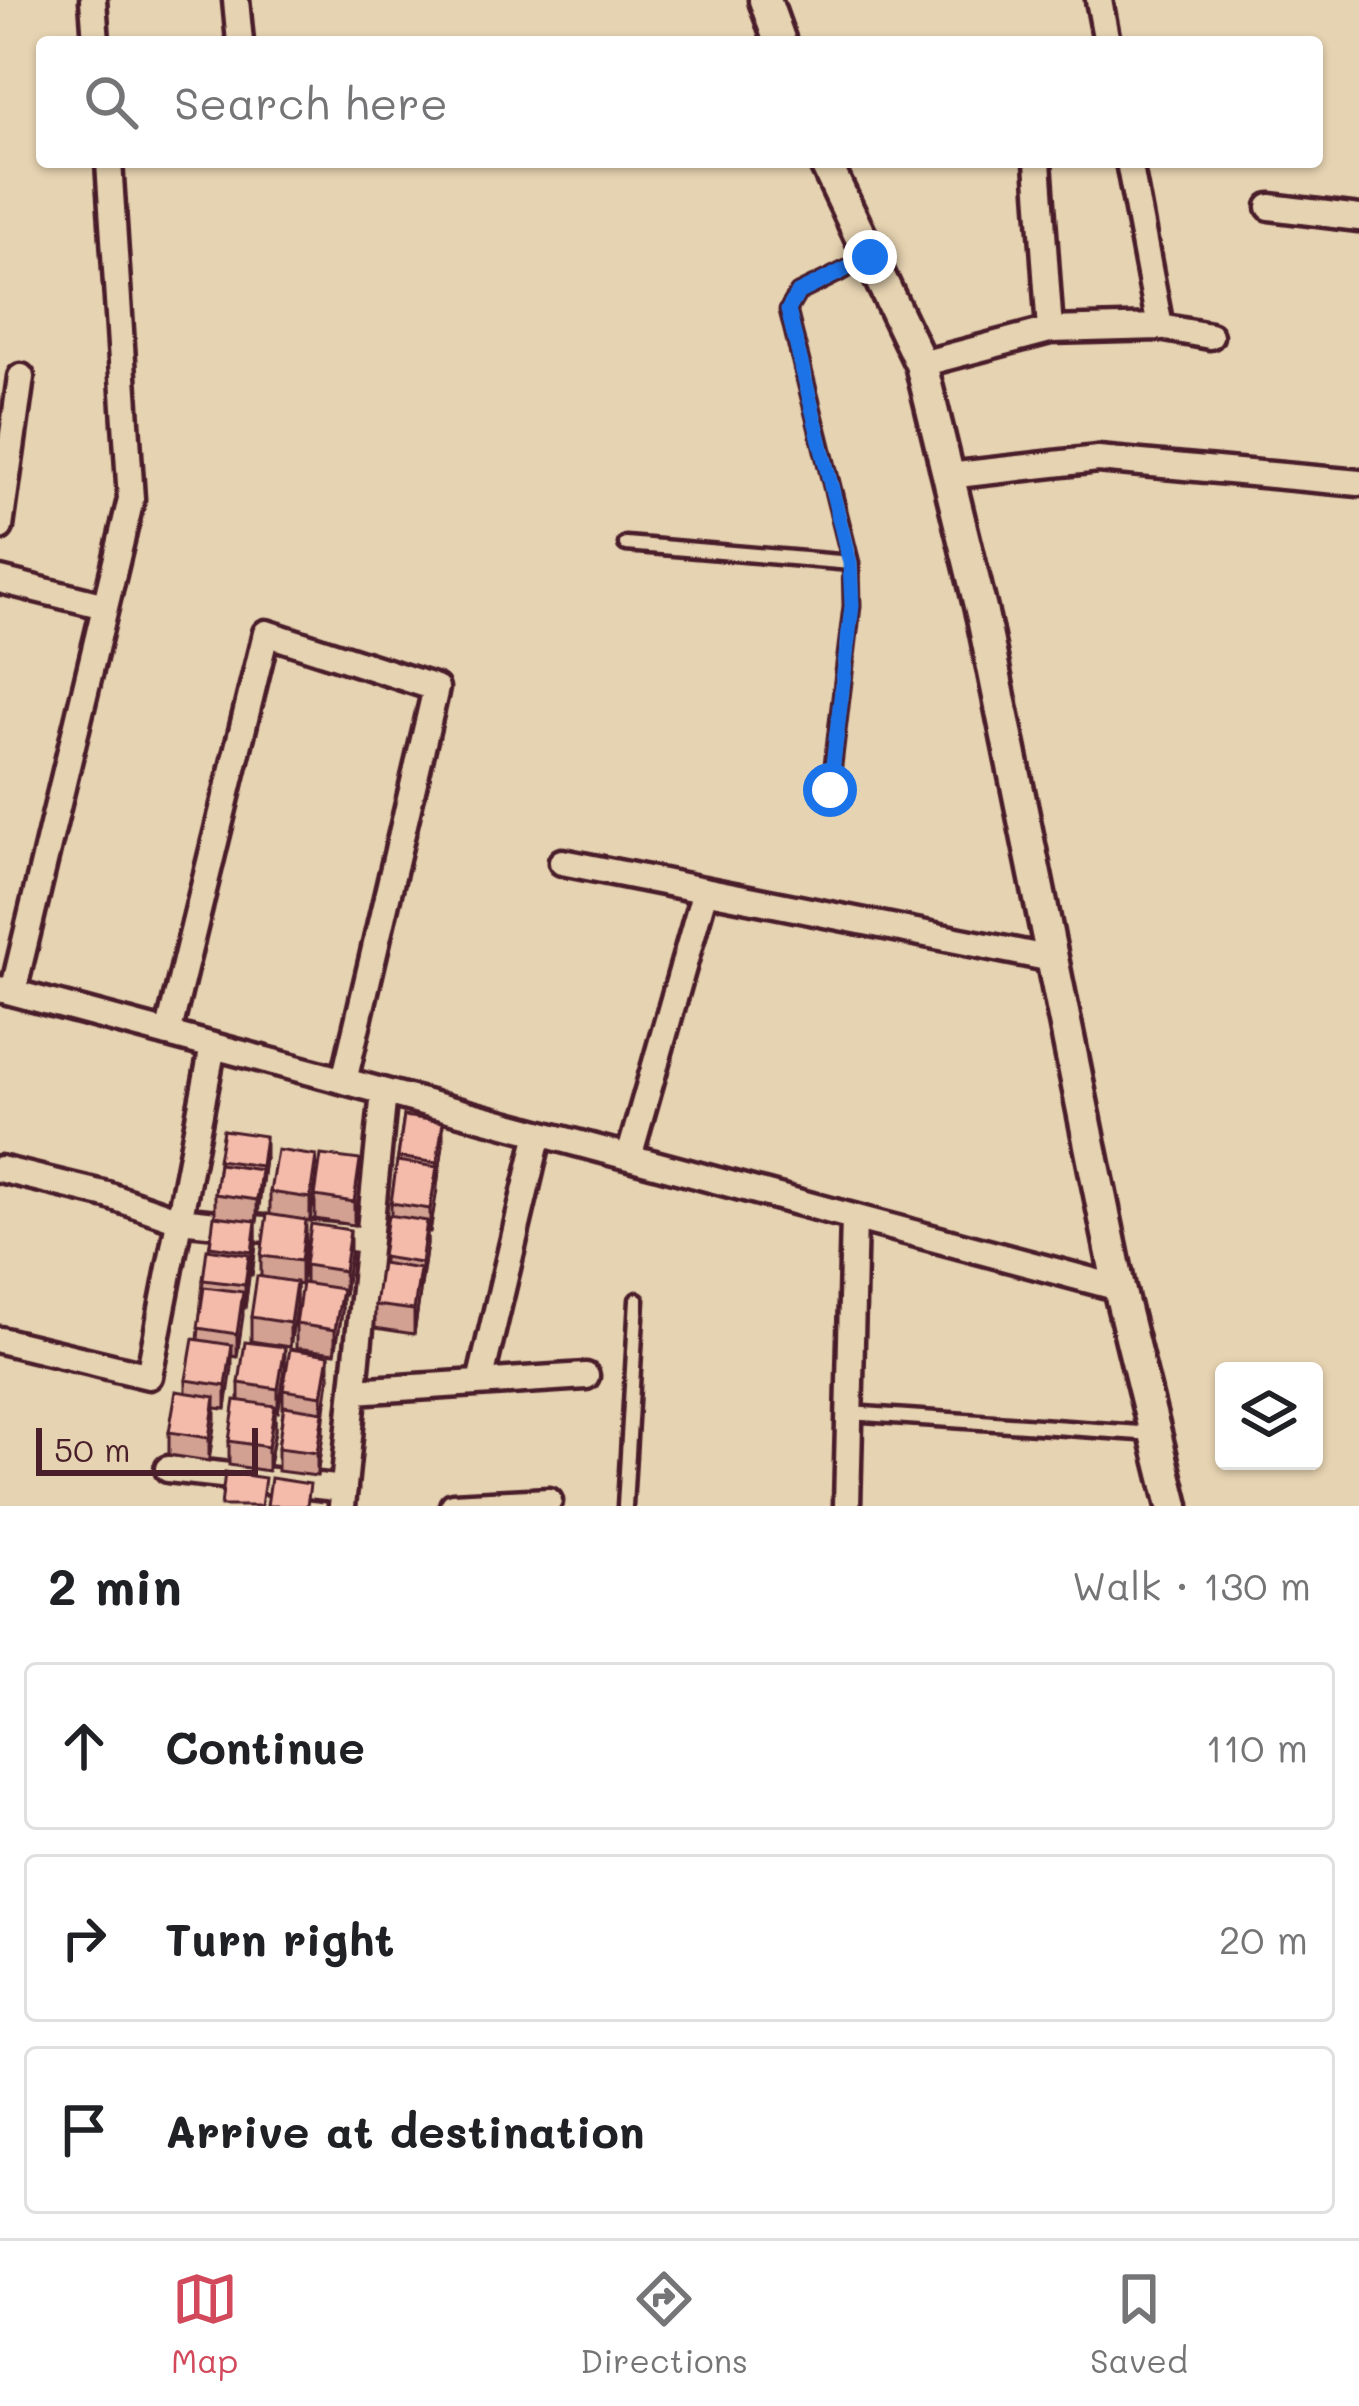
<!DOCTYPE html>
<html lang="en">
<head>
<meta charset="utf-8">
<style>
	body { margin:0; font-family:Mali,sans-serif; background:#f2f2f2; color:#202124 }
	.controls { position:absolute; right:36px; bottom:36px; display:grid; overflow:hidden; border-radius:12px; box-shadow:0 3px 9px #0004 }
	.controls button { width:108px; height:108px; display:grid; place-items:center; padding:0; border:0; border-bottom:3px solid #e0e0e0; background:#fff; color:#202124; font:60px sans-serif }
	.scale { position:absolute; left:36px; bottom:30px; width:222px; box-sizing:border-box; padding-left:12px; border:6px solid #4a1f2b; border-top:0; font-size:33px; line-height:42px; white-space:nowrap; color:#4a1f2b; -webkit-text-stroke:9px #e6d3b1; paint-order:stroke }
	.stop { position:absolute; width:36px; height:36px; margin:-27px; border:9px solid #1a73e8; border-radius:50%; background:#fff }
	.stop.end { background:#1a73e8; border-color:#fff; box-shadow:0 3px 12px #0008 }
	.list { margin:0; padding:0; list-style:none }
	h2 { display:flex; justify-content:space-between; align-items:center; height:156px; margin:0; padding:0 48px; font-size:51px }
	h2 small { font-size:39px; font-weight:400; color:#757577 }
	.list li { display:grid; grid-template-columns:78px 1fr auto; gap:36px; align-items:center; box-sizing:border-box; height:168px; margin:0 24px 24px; padding:0 24px; border:3px solid #e0e0e0; border-radius:12px }
	.list b { display:block; font-size:45px; white-space:nowrap }
	.list em { font-size:39px; font-style:normal; color:#757577 }
	.icon { flex:none; width:66px; height:66px; fill:none; stroke:currentColor; stroke-width:2; stroke-linecap:round; stroke-linejoin:round }
	.map { position:relative; flex:none; width:1359px; height:1506px; overflow:hidden }
	.search { position:absolute; background:#fff; box-shadow:0 3px 9px #0004; left:36px; right:36px; top:36px; height:132px; display:flex; align-items:center; gap:30px; box-sizing:border-box; padding:0 42px; border-radius:12px; color:#757577; font-size:45px }
	.sheet { height:732px; background:#fff }
	nav { display:flex; justify-content:space-around; align-items:center; box-sizing:border-box; height:168px; border-top:3px solid #e0e0e0; background:#fff; font-size:33px; color:#757577 }
	nav a { display:grid; justify-items:center; gap:6px }
	nav .on { color:#d1495b }
	.map>svg:first-child { display:block }
</style>
</head>
<body>
<div class="map">
<svg width="1359" height="1506" viewBox="0 0 1359 1506">
	<rect width="100%" height="100%" fill="#e6d3b1"/>
	<filter id="ink" filterUnits="userSpaceOnUse"><feTurbulence type="fractalNoise" baseFrequency=".00833" numOctaves="2"/><feDisplacementMap in="SourceGraphic" scale="24" xChannelSelector="R" yChannelSelector="G"/><feConvolveMatrix kernelMatrix="1 2 1 2 8 2 1 2 1" color-interpolation-filters="sRGB"/></filter>
	<g filter="url(#ink)">
		<g fill="none" stroke-linecap="round" stroke-linejoin="round">
			<g stroke="#4a1f2b" stroke-width="21">
				<path id="service" d="M626,544l225,19
					M830,790l22,-184 -1,-43 -63,-253 10,-17 71,-35
					M849,1413l305,21
					M625,1506l12,-206"/>
			</g>
			<g stroke="#4a1f2b" stroke-width="33">
				<path id="minor" d="M93,0l3,42
					M236,0l4,42
					M1099,0l8,42
					M1038,162l12,168
					M1129,162l31,165
					M1270,207l89,11
					M921,364l129,-34 110,-3 50,9
					M948,476l150,-17 261,24
					M0,527l21,-150
					M0,580l105,26
					M562,862l490,97
					M0,989l1119,299
					M13,992l118,-493 -22,-337
					M168,1034l98,-401 170,55 -92,393
					M629,1157l76,-267
					M0,1169l107,26 72,25 190,20
					M0,1340l149,36 64,-330
					M480,1382l59,-249
					M354,1391l232,-15
					M168,1469l176,20
					M342,1506l42,-414
					M453,1506l96,-5
					M847,1506l7,-289"/>
			</g>
			<g stroke="#4a1f2b" stroke-width="39">
				<path id="tertiary" d="M765,0l15,42
					M825,162l96,202 62,254 136,670 54,218"/>
			</g>
			<use href="#service" stroke="#e6d3b1" stroke-width="12"/>
			<use href="#minor" stroke="#e6d3b1" stroke-width="24"/>
			<use href="#tertiary" stroke="#e6d3b1" stroke-width="30"/>
		</g>
		<path fill="#d2a192" stroke="#4a1f2b" stroke-width="3" d="M404,1116l39,29 -13,87h-3v12l-13,90 -39,-6v-23l16,-89v-13z
			M223,1130l42,29 -9,64v22l-4,30h-3l-4,33h-2l-6,49 -5,-1 -6,53 -11,-1 -6,53 -40,-6v-23l17,-39v-13l12,-40 5,-60 12,-64v-22z
			M316,1179l-6,42 -40,-6v-23z
			M360,1184l-6,41 -39,-6v-23z
			M306,1244l-5,41 -5,-1v21l-6,42 -39,-6v-24l10,-40v-21z
			M350,1254l-6,41 -2,-1v18l-7,41 -39,-5v-24l9,-40v-19z
			M285,1370l-7,42 -3,-1v19l-7,41 -39,-6v-24l10,-40v-18z
			M329,1378l-12,98 -39,-5v-23l5,-36v-22z"/>
		<path fill="#ab8377" stroke="#4a1f2b" stroke-width="3" d="M443,1122v23l-6,41v-23z
			M265,1136v23l-8,64v-23z
			M316,1156v23l-6,42v-23z
			M360,1160v24l-6,41v-23z
			M437,1167v23l-7,42v-23z
			M306,1220v24l-5,41v-24z
			M256,1221v24l-4,30v-23z
			M427,1221v23l-6,42v-23z
			M350,1230v24l-6,41v-24z
			M249,1255v23l-4,30v-23z
			M420,1269v24l-6,41v-24z
			M296,1282v23l-6,42v-24z
			M342,1289v23l-7,41v-23z
			M243,1292v24l-6,41v-23z
			M232,1345v23l-6,41v-23z
			M285,1347v23l-7,42v-23z
			M329,1355v23l-6,36v21l-6,41v-23l5,-35v-22z
			M215,1397v23l-6,41v-23z
			M275,1406v24l-7,41v-24z"/>
		<path fill="#f4bbaa" stroke="#4a1f2b" stroke-width="3" d="M404,1116l39,6 -6,41 -39,-6z
			M223,1130l42,6 -4,30 -43,-6z
			M277,1150l39,6 -6,42 -40,-6z
			M321,1155l39,5 -6,42 -39,-6z
			M397,1161l40,6 -7,42 -39,-6z
			M219,1164l42,6 -4,30 -42,-6z
			M267,1214l39,6 -5,41 -40,-5z
			M388,1215l39,6 -6,42 -39,-6z
			M214,1216l42,5 -4,31 -42,-6z
			M311,1224l39,6 -6,41 -39,-6z
			M207,1249l42,6 -4,30 -42,-5z
			M381,1263l39,6 -6,41 -39,-5z
			M257,1276l39,6 -6,41 -39,-6z
			M302,1283l40,6 -7,41 -39,-6z
			M204,1287l39,5 -6,42 -39,-6z
			M193,1339l39,6 -6,41 -40,-6z
			M245,1342l40,5 -7,42 -39,-6z
			M290,1349l39,6 -7,41 -39,-6z
			M176,1391l39,6 -6,41 -40,-6z
			M235,1400l40,6 -7,41 -39,-6z
			M284,1406l39,6 -6,41 -39,-5z
			M225,1472l40,6 -4,28h-40z
			M271,1478l39,6 -3,22h-40z"/>
	</g>
	<g fill="none" stroke-linecap="round" stroke-linejoin="round" filter="url(#ink)">
		<path stroke="#1a73e8" stroke-width="15" d="M830,790l22,-184 -2,-43 -62,-253 10,-17 72,-36"/>
	</g>
</svg>
<div class="controls">
<button><svg class="icon" aria-label="layers" viewBox="0 0 24 24"><path d="M12 4l9 5-9 5-9-5zM3 14l9 5 9-5"/></svg></button>
</div>
<div class="scale">50 m</div>
<div class="stop" style="left:830px;top:790px"></div>
<div class="stop end" style="left:870px;top:257px"></div>
<div class="search"><svg class="icon" aria-label="search" viewBox="0 0 24 24"><circle cx="10" cy="10" r="6"/><path d="M15 15l6 6"/></svg>Search here</div>
</div>
<section class="sheet">
<h2>2 min<small>Walk · 130 m</small></h2>
<ul class="list">
<li><svg class="icon" aria-label="ahead" viewBox="0 0 24 24"><path d="M12 20V5M6 11l6-6 6 6"/></svg><div><b>Continue</b></div><em>110 m</em></li>
<li><svg class="icon" aria-label="right" viewBox="0 0 24 24"><path d="M7 20v-9h11M14 6l5 5-5 5"/></svg><div><b>Turn right</b></div><em>20 m</em></li>
<li><svg class="icon" aria-label="arrive" viewBox="0 0 24 24"><path d="M6 21V4h12l-3 4 3 4H6"/></svg><div><b>Arrive at destination</b></div></li>
</ul>
</section>
<nav>
<a class="on"><svg class="icon" aria-label="map" viewBox="0 0 24 24"><path d="M3 6l6-2 6 2 6-2v14l-6 2-6-2-6 2zM9 4v14M15 6v14"/></svg>Map</a>
<a><svg class="icon" aria-label="directions" viewBox="0 0 24 24"><path d="M12 3l9 9-9 9-9-9zM9 14v-3h6M13 9l2 2-2 2"/></svg>Directions</a>
<a><svg class="icon" aria-label="saved" viewBox="0 0 24 24"><path d="M7 4h10v16l-5-4-5 4z"/></svg>Saved</a>
</nav>
</body>
</html>
